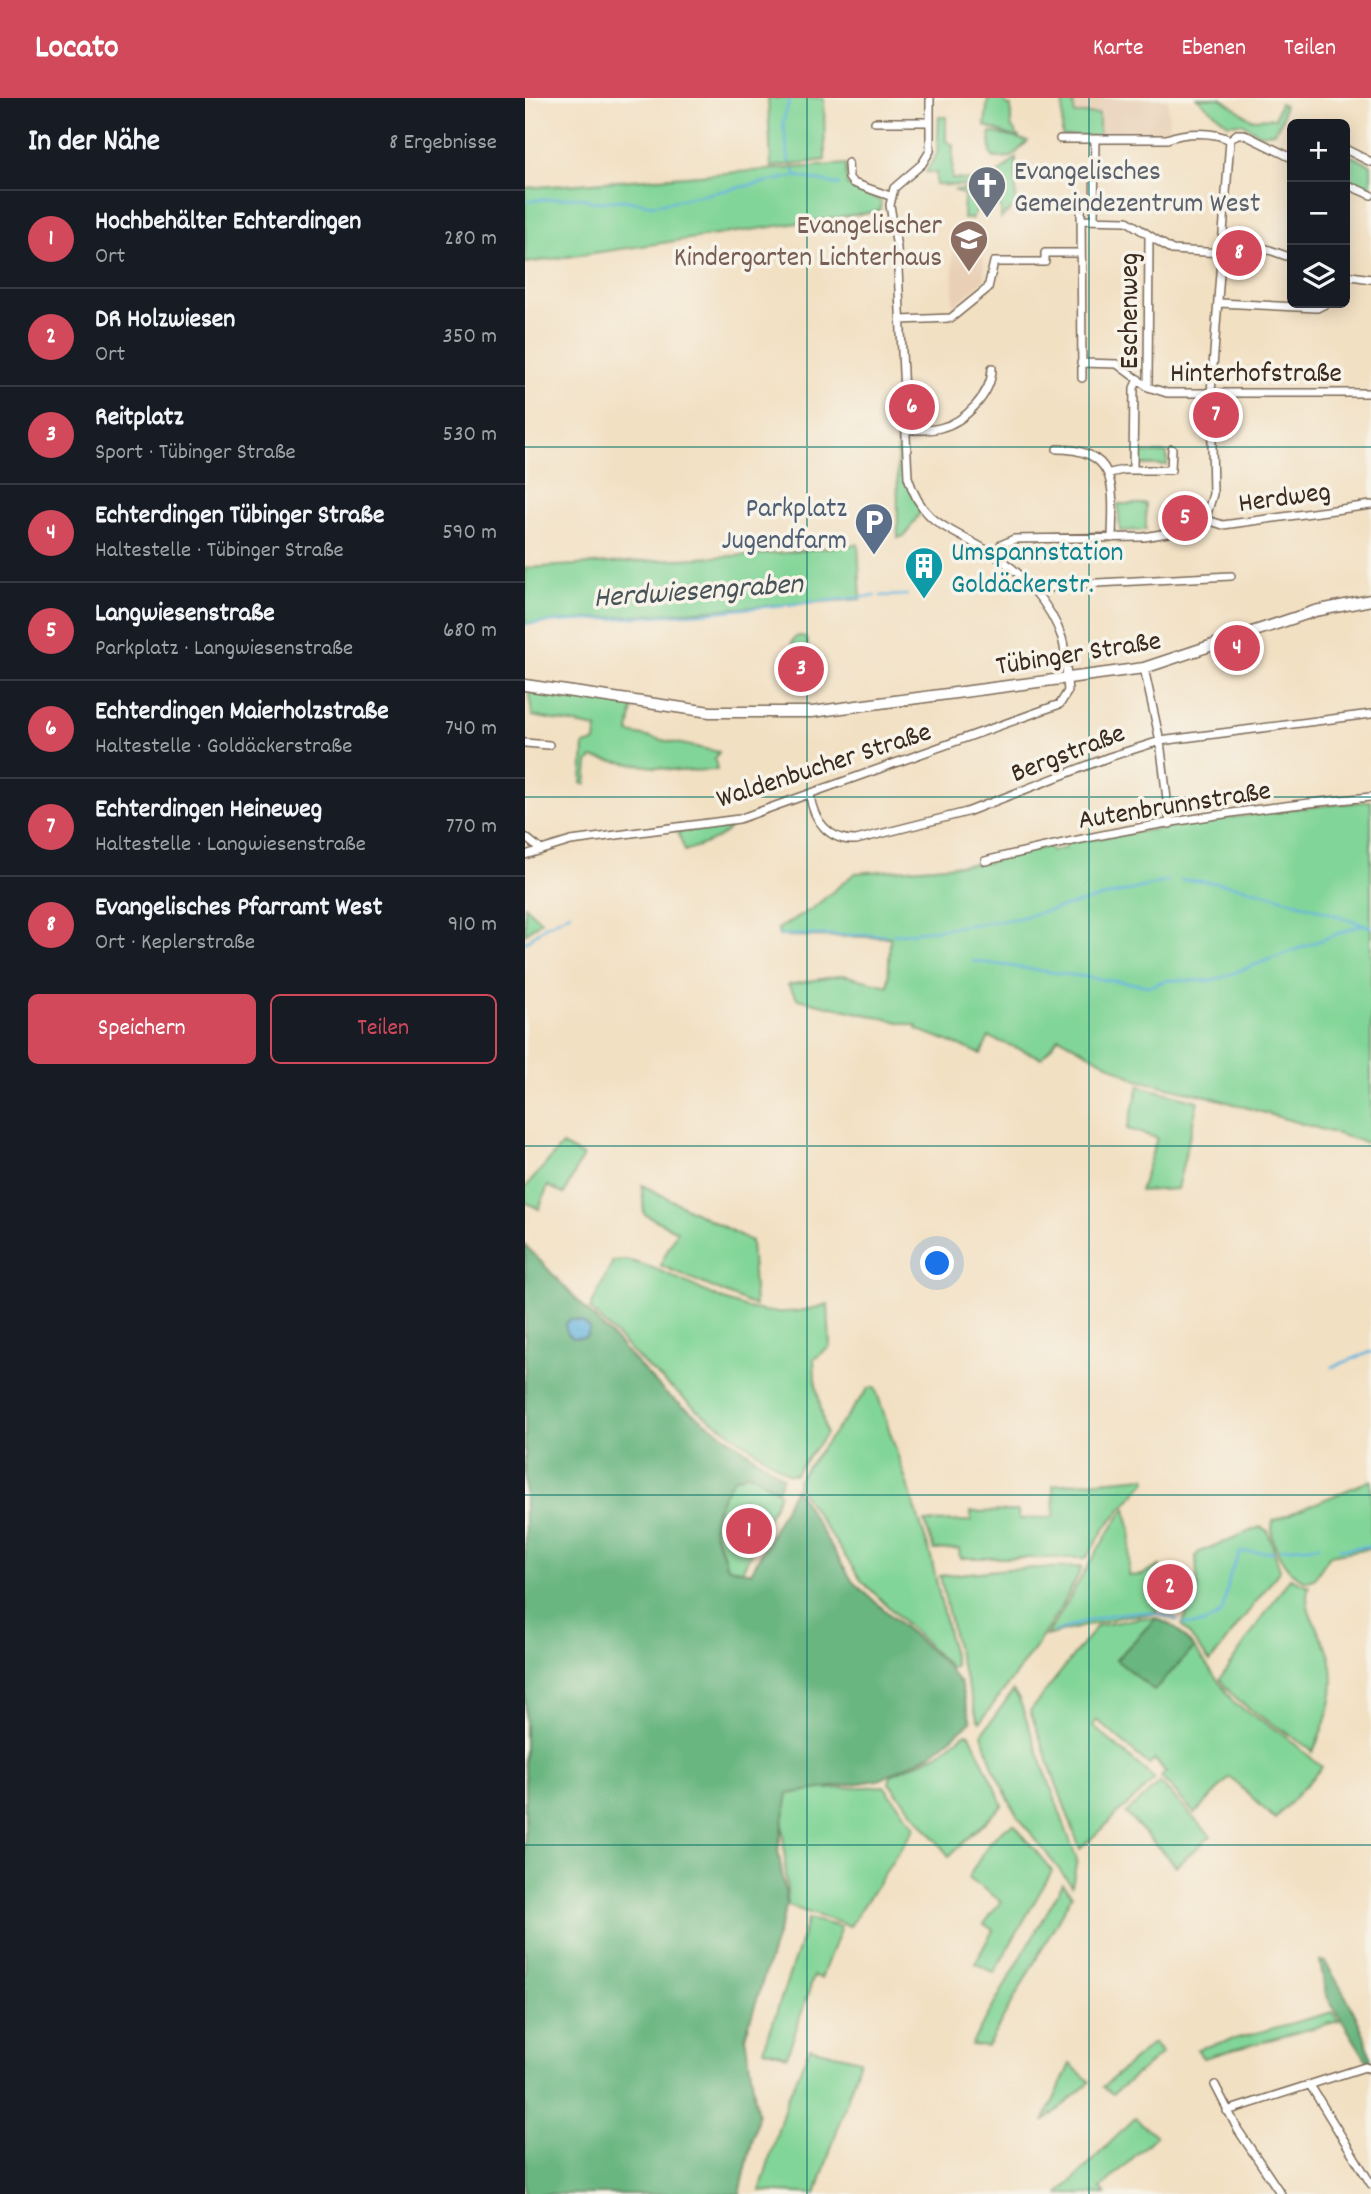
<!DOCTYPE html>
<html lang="de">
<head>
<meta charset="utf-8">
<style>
	body { margin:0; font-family:Dekko,sans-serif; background:#242831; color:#f1f3f6 }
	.controls { position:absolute; right:21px; top:21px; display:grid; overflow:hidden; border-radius:10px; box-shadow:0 4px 18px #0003 }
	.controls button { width:63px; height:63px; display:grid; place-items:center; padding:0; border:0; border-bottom:2px solid #363941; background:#171b24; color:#f1f3f6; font:35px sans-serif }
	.you { position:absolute; left:413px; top:1166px; width:24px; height:24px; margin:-18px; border:5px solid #fff; border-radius:50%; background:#1a73e8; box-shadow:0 0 0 10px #1a73e833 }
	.badge { display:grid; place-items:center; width:46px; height:46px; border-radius:50%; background:#d1495b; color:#fff; font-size:23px; font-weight:700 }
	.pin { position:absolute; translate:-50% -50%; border:4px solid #fff; box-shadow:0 2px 7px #0006 }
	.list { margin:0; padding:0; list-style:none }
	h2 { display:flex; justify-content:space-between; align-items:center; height:91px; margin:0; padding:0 28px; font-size:30px }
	h2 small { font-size:23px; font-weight:400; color:#9ea1a6 }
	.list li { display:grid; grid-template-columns:46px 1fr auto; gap:21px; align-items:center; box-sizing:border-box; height:98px; padding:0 28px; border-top:2px solid #363941 }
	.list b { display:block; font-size:26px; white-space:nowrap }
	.list p { margin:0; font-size:23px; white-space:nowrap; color:#9ea1a6 }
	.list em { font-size:23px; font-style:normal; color:#9ea1a6 }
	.actions { display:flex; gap:14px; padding:21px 28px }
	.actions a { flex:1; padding:16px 0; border:2px solid #d1495b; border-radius:10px; text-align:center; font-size:24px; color:#d1495b }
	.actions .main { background:#d1495b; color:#fff }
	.icon { flex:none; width:38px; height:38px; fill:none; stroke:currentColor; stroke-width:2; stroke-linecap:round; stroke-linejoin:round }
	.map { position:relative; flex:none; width:846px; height:2096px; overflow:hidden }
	header { display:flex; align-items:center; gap:42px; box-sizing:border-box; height:98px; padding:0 35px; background:#d1495b; color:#fff }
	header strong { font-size:33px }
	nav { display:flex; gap:38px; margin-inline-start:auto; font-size:24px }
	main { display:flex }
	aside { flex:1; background:#171b24 }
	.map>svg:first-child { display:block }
</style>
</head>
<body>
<header>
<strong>Locato</strong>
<nav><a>Karte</a><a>Ebenen</a><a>Teilen</a></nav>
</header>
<main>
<aside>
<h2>In der Nähe<small>8 Ergebnisse</small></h2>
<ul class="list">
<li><span class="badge">1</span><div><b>Hochbehälter Echterdingen</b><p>Ort</p></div><em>280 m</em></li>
<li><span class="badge">2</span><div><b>DR Holzwiesen</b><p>Ort</p></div><em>350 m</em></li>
<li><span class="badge">3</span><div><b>Reitplatz</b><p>Sport · Tübinger Straße</p></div><em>530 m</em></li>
<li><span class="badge">4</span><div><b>Echterdingen Tübinger Straße</b><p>Haltestelle · Tübinger Straße</p></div><em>590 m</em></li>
<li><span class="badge">5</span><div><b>Langwiesenstraße</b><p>Parkplatz · Langwiesenstraße</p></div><em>680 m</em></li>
<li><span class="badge">6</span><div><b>Echterdingen Maierholzstraße</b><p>Haltestelle · Goldäckerstraße</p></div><em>740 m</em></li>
<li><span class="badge">7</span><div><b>Echterdingen Heineweg</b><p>Haltestelle · Langwiesenstraße</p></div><em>770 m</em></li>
<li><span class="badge">8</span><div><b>Evangelisches Pfarramt West</b><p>Ort · Keplerstraße</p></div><em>910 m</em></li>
</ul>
<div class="actions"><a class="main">Speichern</a><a>Teilen</a></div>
</aside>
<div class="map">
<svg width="846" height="2096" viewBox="0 0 846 2096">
	<rect width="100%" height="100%" fill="#f7f3e8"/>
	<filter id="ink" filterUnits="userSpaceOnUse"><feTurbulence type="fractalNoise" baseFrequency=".0143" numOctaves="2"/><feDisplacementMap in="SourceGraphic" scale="14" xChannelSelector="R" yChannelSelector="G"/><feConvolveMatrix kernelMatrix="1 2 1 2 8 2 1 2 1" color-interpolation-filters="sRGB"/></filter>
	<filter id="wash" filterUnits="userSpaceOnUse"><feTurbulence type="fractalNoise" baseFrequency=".00686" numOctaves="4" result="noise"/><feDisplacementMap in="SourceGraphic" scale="28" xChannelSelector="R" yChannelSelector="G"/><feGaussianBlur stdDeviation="1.57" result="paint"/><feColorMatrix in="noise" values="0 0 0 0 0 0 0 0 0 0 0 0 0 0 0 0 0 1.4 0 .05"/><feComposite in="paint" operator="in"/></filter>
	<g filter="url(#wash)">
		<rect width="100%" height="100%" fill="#f2e0c3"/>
		<path fill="#e8cfb5" d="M538,0h105l1,38 -106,1z
			M433,139l17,3 1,5h6l3,34 -32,27v-65h4z"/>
		<path fill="#82d598" stroke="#5e805b" stroke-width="2" d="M243,0h56l1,62 -54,7z
			M463,0h16l2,7 5,1v20l9,13 -35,-13z
			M538,0h9l3,16h24v22h-37z
			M672,0h24l30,21 24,-1 5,-15 4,3 -2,14 -8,12 -14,2 -18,-11 -14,1z
			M414,19h7v24l7,4 -1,34 34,2 -4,5 -46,-1v-12l-10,-1 11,-18z
			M465,34l38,9 -16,16 -18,1 -3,-4z
			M820,55l26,12v28l-26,-12z
			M491,60v47l-15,13v-9l-5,-5h-14l-11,15h-8l1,-24 -10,-5 27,-1z
			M321,66l1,21 34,16 -1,10 -355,52v-75z
			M372,305h3l4,75 17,33 -16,25 -7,2z
			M612,355h30v12h-30z
			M593,406h28v26l-26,1z
			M333,446l3,55 -336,25v-56l258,-15z
			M267 546a8 8 0 1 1 16 0a8 8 0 1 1-16 0Z
			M288,561l3,18 -27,5 -3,-18z
			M4,594l104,14 -4,27 90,19 -4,7 2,11 -36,1 -89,-13 -4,5 -2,21h-4l2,-39 11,-3 2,-14 -65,-12z
			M846,703v343l-164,-48 -70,-16 -78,-43 -17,21 -53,-21 -8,17 -65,-25 1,-3 -119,-27 -10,-14 55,-10 45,11 2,-49 -111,-1 -1,-7 35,-21 42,-35 131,-10 63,-17 2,5 15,-3 -1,-5 12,-2 212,-32z
			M207,727c-9,15 -32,20 -47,26l-7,-19z
			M0,808l16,15 -16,13z
			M614,988l59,15 -21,88 -37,2 17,-53 -30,-9z
			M37,1047l21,11 -19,38 -16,-8 -9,23 -14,-7v-14z
			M117,1087l109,56 4,65 -95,-41 17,-34 -33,-17z
			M101,1162c77,18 115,73 202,44l2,43 -16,12 1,21 11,54 -31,40h-6l-93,-65 -52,-45 -54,-55 23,-48z
			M350,1289l55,166 25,112 -4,3 -90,-88 -64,-95 1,-6 71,-91z
			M224,1375l31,20 -38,78 -16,-5c-1,-11 -4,-16 -9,-26 -10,-21 6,-44 16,-62z
			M620,1379l1,4 -39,44 -21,33h-126l-1,-9 -25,1 -9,-28 46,-1v-9l47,-1 1,8 35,-2 -1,-32z
			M846,1382v68l-41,7 -16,24 -7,2c-21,-6 -39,-38 -34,-60z
			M601,1410l5,26 -3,42 14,-1 18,-9 -4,48 -32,2 -78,20c28,-42 49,-88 80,-128z
			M735,1429l8,4 12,39 -70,92 -28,-37 16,-36 -2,-33 3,-4z
			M557,1469c-25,55 -65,105 -101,154l-3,-1 -21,-69 -17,-75 68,-7z
			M765,1480l19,8c-9,24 15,49 21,71 9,35 -4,64 -17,95 -30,-26 -72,-40 -93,-73z
			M614,1520h17l-40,42 38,30 40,-42 41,56 48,30 39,33 -47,52 -45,-42 -35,37 -34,-37 5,-5 -11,-12 -6,5 -52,-45 -4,6 62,53 -75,70 -50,-138 67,-85z
			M488,1593l6,8 58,161 -5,26 -56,-72 -21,-42 -13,-38z
			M441,1635l4,1 33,71 -54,51 -60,-73 2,-8 47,-21z
			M635,1685l51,53 -35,30 -50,-53z
			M301,1686v5l58,-3 31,41 -65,99 -62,-20 -8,-121z
			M489,1726l38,47 -58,102 -19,-10 18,-33 -9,-6 17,-23 -33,-23c11,-17 25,-48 46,-54z
			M538,1786l9,11 -85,152 -16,-2z
			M283,1821l33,8 -20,51 -7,-2 -27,80 -23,-7z
			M808,1914l6,9 -136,37 -6,-9z
			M628,1945l9,10 -49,41 -10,-7z
			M285,1950l50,12 -44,134 -56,-3 27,-92z
			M545,1966l20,18 -46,40z
			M610,2020l21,18 -55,52 5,6h-47z"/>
		<path fill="#69b680" stroke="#52704f" stroke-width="2" d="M0,1147l141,149 117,83 -5,13 -29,-17 -16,6c-10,18 -25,38 -17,60 4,10 9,15 10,27l25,7 44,-85 58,94 90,80 17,21 11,39 -40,32 -52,26 -91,14 -10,56 9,54 -42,133 13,79 -18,78h-215z
			M631,1520l20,10 18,20 -40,42 -38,-30z
			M795,1863l5,1c17,27 46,74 46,105l-45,-72z"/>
		<path fill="#63b4de" stroke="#4f6f7e" stroke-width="2" d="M45,1221l12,3 8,7 -4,8 -13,1 -6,-4 -2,-10z"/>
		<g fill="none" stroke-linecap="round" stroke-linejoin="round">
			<path stroke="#63b4de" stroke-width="2.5" d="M264,64l-6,-40 7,-24
				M269,72l2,6 43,9
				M0,103l55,-4 14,5 29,-2 30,5 143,-29
				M356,498l26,-1
				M0,526l178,-11 172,-17
				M656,782c66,1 127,27 190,47
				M254,837h107
				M368,837l121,-16 154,-38
				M0,845l19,-16 26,-14
				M448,863l177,25 19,-6 43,1 152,-57
				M807,1269l39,-15
				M755,1451l39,-3
				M815,1451l31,-3
				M659,1525c16,5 24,-1 38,-10l9,-42 10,-19h32
				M530,1534c38,-14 83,-30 122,-12"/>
		</g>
	</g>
	<g filter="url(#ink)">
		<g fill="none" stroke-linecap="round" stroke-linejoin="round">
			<g stroke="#7b6a58" stroke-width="10">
				<path id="minor" d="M350,24h55
					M535,41h107c17,-7 47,-8 63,1
					M820,51l26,13
					M323,65l1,15 4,5 37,13
					M820,86l26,11
					M556,104l1,176
					M556,122l46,1 45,29 50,3
					M569,122l1,-81
					M699,136l68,24
					M820,177l26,4
					M694,205l98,5 10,-5
					M375,222l51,-2 37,-30 6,-26h51v-9h36
					M556,265l36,1 31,23 19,6h204
					M623,289l1,-151
					M381,332c11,0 23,1 34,-2 25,-6 52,-34 52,-60
					M532,351c63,0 56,42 55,89
					M608,371l1,-81 4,-9
					M585,375l13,-3h48l1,-21
					M679,421l19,6 148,-20
					M469,456l7,-9 13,-6 130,-2 47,-8 16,-15 6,-20 -2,-101 19,-253 7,-6h6l49,24
					M511,495l23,-8 172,-9
					M619,570l16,73 10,83
					M0,645l24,2
					M285,697c3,25 19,46 46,45l111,-28 142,-55 51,-16 211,-27
					M0,739l15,12
					M0,757l46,-14 168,-22 321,-115 8,-13c-2,-16 -1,-37 -6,-53 -11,-33 -41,-67 -71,-85 -39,-25 -68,-26 -83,-76l-11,-229 -7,-43 4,-17 28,-24 8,-13v-53
					M460,763c125,-31 256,-53 386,-64
					M690,1987l23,45 43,64
					M785,1987l61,99
					M702,2013l138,-44 6,2"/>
			</g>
			<g stroke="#7b6a58" stroke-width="13">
				<path id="secondary" d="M0,587l185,27h102l332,-44 171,-57 56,-11"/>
			</g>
			<use href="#minor" stroke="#fff" stroke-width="7"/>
			<use href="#secondary" stroke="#fff" stroke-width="10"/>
		</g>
	</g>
	<path fill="none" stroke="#0f766e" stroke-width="2" stroke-opacity="0.55" d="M282,0v2096M564,0v2096M0,349h846M0,699h846M0,1048h846M0,1397h846M0,1747h846"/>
	<defs>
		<g id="church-pin" transform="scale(2.0125)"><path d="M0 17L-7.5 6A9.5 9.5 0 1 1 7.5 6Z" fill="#6b7280" stroke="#f7f3e8"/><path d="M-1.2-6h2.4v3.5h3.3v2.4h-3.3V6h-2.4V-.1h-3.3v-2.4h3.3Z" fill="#fff"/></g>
		<g id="school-pin" transform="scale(2.0125)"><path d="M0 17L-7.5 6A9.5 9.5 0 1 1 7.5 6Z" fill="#8d6e63" stroke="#f7f3e8"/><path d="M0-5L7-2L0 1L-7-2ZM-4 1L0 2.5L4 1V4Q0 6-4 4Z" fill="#fff"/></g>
		<g id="parking-pin" transform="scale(2.0125)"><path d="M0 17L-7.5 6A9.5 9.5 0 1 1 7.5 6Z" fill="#5c6f8a" stroke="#f7f3e8"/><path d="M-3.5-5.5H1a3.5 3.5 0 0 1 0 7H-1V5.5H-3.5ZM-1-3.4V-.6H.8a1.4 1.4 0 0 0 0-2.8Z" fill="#fff"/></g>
		<g id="building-pin" transform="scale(2.0125)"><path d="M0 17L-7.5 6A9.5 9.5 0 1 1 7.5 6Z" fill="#0f9aa8" stroke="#f7f3e8"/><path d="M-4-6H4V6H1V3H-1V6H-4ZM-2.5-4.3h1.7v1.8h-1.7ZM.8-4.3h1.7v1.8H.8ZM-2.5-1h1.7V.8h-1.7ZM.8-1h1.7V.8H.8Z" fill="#fff"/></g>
	</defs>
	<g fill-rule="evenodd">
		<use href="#church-pin" x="462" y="87"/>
		<use href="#school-pin" x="444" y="141"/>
		<use href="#parking-pin" x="349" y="424"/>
		<use href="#building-pin" x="399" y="468"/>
	</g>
	<g text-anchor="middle" stroke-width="7" stroke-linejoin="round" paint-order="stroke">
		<g font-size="28" fill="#5b616d" stroke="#f7f3e8" text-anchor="start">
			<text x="489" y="81">Evangelisches<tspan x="489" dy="32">Gemeindezentrum West</tspan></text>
		</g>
		<g font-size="28" fill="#785e54" stroke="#f7f3e8" text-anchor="end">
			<text x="417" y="135">Evangelischer<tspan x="417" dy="32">Kindergarten Lichterhaus</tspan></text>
		</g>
		<g font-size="28" fill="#3b2a1e" stroke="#f7f3e8">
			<text transform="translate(602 213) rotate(-90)" y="10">Eschenweg</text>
			<text x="731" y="283">Hinterhofstraße</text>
			<text transform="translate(759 397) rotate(-8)" y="10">Herdweg</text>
			<text transform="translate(553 553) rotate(-9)" y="10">Tübinger Straße</text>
			<text transform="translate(542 653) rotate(-21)" y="10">Bergstraße</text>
			<text transform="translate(298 665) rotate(-18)" y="10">Waldenbucher Straße</text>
			<text transform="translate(649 705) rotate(-9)" y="10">Autenbrunnstraße</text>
		</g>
		<g font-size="28" fill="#4e5e75" stroke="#f7f3e8" text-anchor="end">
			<text x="322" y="418">Parkplatz<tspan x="322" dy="32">Jugendfarm</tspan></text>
		</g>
		<g font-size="28" fill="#0d838f" stroke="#f7f3e8" text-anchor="start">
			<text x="426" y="462">Umspannstation<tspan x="426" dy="32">Goldäckerstr.</tspan></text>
		</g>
		<g font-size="30" font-style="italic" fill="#475358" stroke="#f7f3e8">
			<text transform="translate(173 491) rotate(-4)" y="10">Herdwiesengraben</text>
		</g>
	</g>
</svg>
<div class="controls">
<button>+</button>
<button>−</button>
<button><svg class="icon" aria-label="layers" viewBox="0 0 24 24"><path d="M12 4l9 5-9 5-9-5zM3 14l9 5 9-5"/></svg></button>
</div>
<div class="you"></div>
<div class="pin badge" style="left:224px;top:1433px">1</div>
<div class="pin badge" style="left:645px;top:1489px">2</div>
<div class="pin badge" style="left:276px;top:571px">3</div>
<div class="pin badge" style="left:712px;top:550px">4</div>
<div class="pin badge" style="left:660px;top:420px">5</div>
<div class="pin badge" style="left:387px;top:309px">6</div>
<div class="pin badge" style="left:691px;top:317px">7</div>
<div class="pin badge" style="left:714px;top:155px">8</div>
</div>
</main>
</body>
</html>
